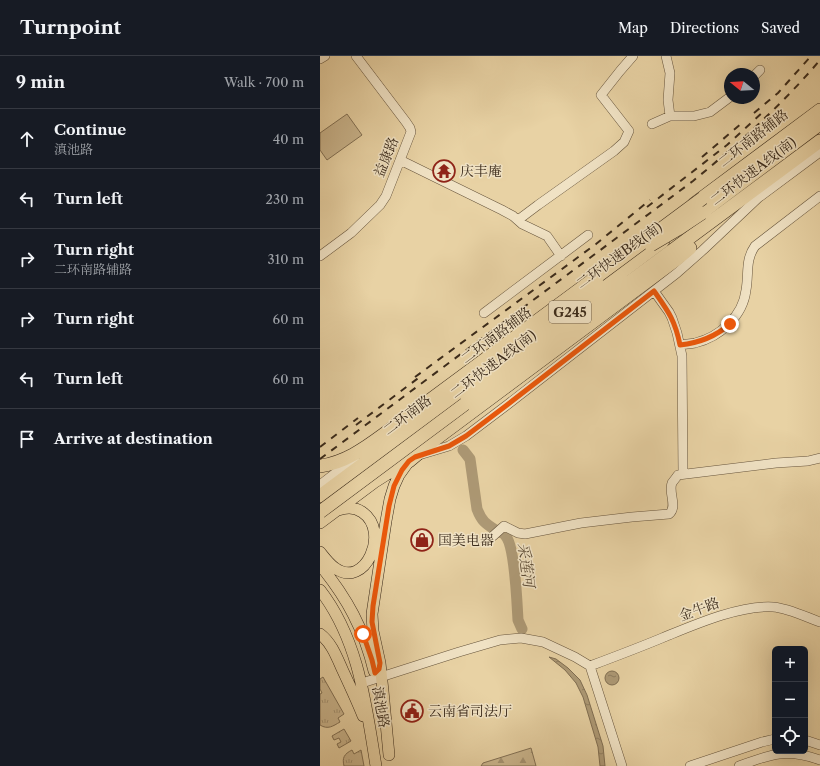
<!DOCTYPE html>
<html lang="en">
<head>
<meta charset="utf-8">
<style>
	body { margin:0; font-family:"Libre Caslon Text","Noto Serif SC",serif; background:#242831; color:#f1f3f6 }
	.controls { position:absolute; right:12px; bottom:12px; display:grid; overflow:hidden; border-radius:6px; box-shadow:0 4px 16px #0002 }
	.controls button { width:36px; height:36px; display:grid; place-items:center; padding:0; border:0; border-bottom:1px solid #363941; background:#171b24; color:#f1f3f6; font:20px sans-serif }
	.compass { position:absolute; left:404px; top:12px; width:36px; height:36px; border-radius:50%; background:#171b24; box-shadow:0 4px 16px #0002; rotate:288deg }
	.stop { position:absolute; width:12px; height:12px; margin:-9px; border:3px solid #ea580c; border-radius:50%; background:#fff }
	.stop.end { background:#ea580c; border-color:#fff; box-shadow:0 1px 4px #0008 }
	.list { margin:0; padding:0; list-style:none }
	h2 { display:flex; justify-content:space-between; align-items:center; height:52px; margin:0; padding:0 16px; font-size:17px }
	h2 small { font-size:13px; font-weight:400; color:#9ea1a6 }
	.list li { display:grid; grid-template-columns:26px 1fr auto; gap:12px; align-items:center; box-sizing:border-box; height:60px; padding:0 16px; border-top:1px solid #363941 }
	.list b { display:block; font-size:15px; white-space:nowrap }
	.list p { margin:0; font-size:13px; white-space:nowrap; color:#9ea1a6 }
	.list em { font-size:13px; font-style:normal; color:#9ea1a6 }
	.icon { flex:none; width:22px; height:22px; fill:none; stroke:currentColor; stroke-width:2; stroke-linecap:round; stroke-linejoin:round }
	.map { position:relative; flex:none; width:500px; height:710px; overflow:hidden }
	header { display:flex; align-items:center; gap:24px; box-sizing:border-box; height:56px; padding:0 20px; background:#171b24; border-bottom:1px solid #363941 }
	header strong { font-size:19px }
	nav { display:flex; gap:22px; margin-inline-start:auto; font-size:14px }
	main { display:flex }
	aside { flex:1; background:#171b24 }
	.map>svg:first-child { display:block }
</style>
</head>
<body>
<header>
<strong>Turnpoint</strong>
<nav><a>Map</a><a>Directions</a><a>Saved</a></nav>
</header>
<main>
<aside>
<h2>9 min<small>Walk · 700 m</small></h2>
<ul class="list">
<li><svg class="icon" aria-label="ahead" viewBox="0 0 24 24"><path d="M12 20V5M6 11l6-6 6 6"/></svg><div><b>Continue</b><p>滇池路</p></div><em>40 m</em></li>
<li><svg class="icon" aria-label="left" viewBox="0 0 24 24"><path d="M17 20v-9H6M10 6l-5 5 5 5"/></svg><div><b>Turn left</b></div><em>230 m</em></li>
<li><svg class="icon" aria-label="right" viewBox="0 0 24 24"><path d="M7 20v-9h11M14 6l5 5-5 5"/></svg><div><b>Turn right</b><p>二环南路辅路</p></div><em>310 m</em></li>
<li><svg class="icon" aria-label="right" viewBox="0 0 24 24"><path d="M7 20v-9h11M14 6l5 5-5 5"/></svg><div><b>Turn right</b></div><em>60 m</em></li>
<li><svg class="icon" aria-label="left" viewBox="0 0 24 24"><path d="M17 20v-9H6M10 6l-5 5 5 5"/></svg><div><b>Turn left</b></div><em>60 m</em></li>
<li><svg class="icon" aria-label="arrive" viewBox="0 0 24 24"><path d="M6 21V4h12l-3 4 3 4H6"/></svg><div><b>Arrive at destination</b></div></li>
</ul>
</aside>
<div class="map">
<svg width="500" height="710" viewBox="0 0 500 710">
	<defs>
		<pattern id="grass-tufts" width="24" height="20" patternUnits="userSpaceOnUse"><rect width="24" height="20" fill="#cab58d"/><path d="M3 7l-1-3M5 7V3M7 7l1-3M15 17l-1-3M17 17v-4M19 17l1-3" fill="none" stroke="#a59372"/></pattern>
		<pattern id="forest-firs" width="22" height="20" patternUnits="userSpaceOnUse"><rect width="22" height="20" fill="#cab58d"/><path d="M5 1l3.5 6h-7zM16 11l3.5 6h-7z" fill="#a59372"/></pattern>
		<pattern id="water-ripples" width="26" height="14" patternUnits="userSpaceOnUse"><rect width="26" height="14" fill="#ad9975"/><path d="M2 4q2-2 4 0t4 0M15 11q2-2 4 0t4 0" fill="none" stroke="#8e7d5f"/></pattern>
	</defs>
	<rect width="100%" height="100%" fill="#e8d2a4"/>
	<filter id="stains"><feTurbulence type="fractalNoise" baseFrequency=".005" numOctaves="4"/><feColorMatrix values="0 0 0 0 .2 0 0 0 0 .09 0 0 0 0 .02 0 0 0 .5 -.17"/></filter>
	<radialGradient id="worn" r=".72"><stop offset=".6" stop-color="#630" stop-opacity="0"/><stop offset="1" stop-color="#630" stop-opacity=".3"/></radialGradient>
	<path fill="url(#grass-tufts)" stroke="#827054" d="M3,621l21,37 -6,4 2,4c-7,4 -12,8 -20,3v-31l2,-1 -2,-4v-10z
		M24,673l7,12 -12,7 -2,-4 4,-2 -2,-4 -5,2 -2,-4z
		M32,694l2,4 7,-4 3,16h-20c-2,-8 0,-12 8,-16z"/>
	<path fill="url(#forest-firs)" stroke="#827054" d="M211,692l5,18h-55l2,-3z"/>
	<path fill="#cab58d" stroke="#827054" d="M27,58l15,21 -35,25 -7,-10v-17z"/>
	<path fill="url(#water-ripples)" stroke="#7f6d51" d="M229,601l7,2 12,9 12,12 7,15 16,51 2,20h-5l-2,-19 -15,-50 -7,-14 -11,-13z
		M285 622a7 7 0 1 1 14 0a7 7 0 1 1-14 0Z"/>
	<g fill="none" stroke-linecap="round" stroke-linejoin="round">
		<path stroke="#ad9975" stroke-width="11" d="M143,394l7,9 7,50c5,13 9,15 20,22 3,1 7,2 8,4 10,10 12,69 13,85l4,9"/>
		<g stroke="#66543c" stroke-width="10">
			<path id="minor" d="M346,0l4,17 -2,27 2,16h24l16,-4 20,-15
				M0,3l5,-3
				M434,20l6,-6
				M332,68l18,-8
				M80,104l102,50 11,6 9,8 25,12 14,20
				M198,164l20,-15 76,-54 10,-9 5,-11 -28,-36 19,-24 13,-15
				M0,200l31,-23 29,-28 6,-9 25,-64 -1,-4 -4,-6 -50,-66
				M334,235l15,21 3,6 5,15 5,23 1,118
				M164,257l104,-78
				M360,289c5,-1 10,-1 15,-2 25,-6 48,-27 51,-53 3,-16 -1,-30 9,-44l65,-50
				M99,399l30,-9 17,-10 41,-31 170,-132 26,-23 55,-52 62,-46
				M0,429l35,-27
				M173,480l11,-10 14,7 7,1 56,-11 51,-6 37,-3c9,-7 -1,-22 3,-31 2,-3 4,-5 6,-8l98,-12 32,-2 12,-3
				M270,610c24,-9 48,-18 72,-28 32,-13 77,-33 111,-31 15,1 33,10 47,15
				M42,627l97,-31 41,-12 10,-1 11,-1 22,4 32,15 15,9 32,100
				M485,684l15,5
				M370,710l72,-24 13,-3
				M419,710c32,-12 47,-18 81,-6"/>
		</g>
		<g stroke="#3a2a1a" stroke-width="12">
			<path id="major" d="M0,467l55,-41 30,-19
				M0,496c4,5 9,12 15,16 30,22 56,-37 27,-56 -7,-5 -15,-5 -24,-2
				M0,509c27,33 44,64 54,106
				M0,534c39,50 46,115 56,176
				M0,578c12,9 17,24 23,37 7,15 14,30 20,45
				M69,699l-6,-64 -3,-28 -7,-32 -1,-17 14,-93 4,-22 4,-13 5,-11 15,-21"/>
		</g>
		<g stroke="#3a2a1a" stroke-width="14">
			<path id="highway" d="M374,148l126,-94
				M373,163l127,-95
				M145,348l355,-263
				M89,405l24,-20 244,-182 13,-11
				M0,410c24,-3 44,-17 63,-31l216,-160
				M0,440l343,-255"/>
		</g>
		<use href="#minor" stroke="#f0e2c4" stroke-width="9"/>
		<use href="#major" stroke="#e8d2a4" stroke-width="11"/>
		<use href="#highway" stroke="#e8d2a4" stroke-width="13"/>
		<path stroke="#3a2a1a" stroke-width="2" stroke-dasharray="7 7" stroke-linecap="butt" d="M434,57l24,-20 33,-37
			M382,101l40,-34
			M327,151l80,-62 36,-33
			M95,321l181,-133 54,-44
			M36,369l65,-49
			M0,391l38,-29
			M0,403l373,-278c45,-37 89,-76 127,-121"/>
		<g stroke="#3a2a1a" stroke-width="14" stroke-linecap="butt">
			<path id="highway-bridge" d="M331,189l27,-16 24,-16
				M279,219l104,-77
				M0,456l145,-108"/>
		</g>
		<use href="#highway-bridge" stroke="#e8d2a4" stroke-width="13"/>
	</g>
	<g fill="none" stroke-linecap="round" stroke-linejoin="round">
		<path stroke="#ea580c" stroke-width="5" d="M43,578l9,26 3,13 4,-4 1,-6 -8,-41 1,-16 16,-100 5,-20 8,-16 7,-9 6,-4 34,-11 17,-10 41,-31 147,-114c14,20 21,29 26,54 19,-2 35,-8 50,-21"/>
	</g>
	<defs>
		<g id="temple-ring" transform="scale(1.15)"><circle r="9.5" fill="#f0e2c4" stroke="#8f2418" stroke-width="1.5"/><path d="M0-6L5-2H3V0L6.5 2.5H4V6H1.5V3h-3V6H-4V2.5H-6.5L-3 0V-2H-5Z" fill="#8f2418"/></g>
		<g id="shop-ring" transform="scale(1.15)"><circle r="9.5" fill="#f0e2c4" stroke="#8f2418" stroke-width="1.5"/><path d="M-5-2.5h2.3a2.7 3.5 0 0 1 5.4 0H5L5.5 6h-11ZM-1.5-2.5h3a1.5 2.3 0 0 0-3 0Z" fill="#8f2418"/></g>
		<g id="civic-ring" transform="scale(1.15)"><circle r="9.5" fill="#f0e2c4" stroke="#8f2418" stroke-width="1.5"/><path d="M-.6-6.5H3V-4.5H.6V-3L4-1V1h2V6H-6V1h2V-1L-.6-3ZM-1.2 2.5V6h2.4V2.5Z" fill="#8f2418"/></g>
	</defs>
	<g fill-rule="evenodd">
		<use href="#temple-ring" x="124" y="115"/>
		<use href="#shop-ring" x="102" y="484"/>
		<use href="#civic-ring" x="92" y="655"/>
	</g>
	<g text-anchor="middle" stroke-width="3" stroke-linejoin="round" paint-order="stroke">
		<rect fill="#f0e2c4" stroke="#71614d" stroke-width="1" x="229" y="245" width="42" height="22" rx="3"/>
		<g font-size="13" font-weight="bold" fill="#3a2a1a">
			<text x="250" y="261">G245</text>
		</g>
		<g font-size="14" fill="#3a2a1a" stroke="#f0e2c4">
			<text transform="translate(433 82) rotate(-38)" y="5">二环南路辅路</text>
			<text transform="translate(66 101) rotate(-68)" y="5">益康路</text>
			<text transform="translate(433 115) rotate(-37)" y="5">二环快速A线(南)</text>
			<text transform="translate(299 199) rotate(-36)" y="5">二环快速B线(南)</text>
			<text transform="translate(176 279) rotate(-37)" y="5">二环南路辅路</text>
			<text transform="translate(173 308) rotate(-37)" y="5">二环快速A线(南)</text>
			<text transform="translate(87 359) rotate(-37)" y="5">二环南路</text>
			<text transform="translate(379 553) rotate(-20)" y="5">金牛路</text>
			<text transform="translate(61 651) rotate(80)" y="5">滇池路</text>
		</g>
		<g font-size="14" fill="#3a2a1a" stroke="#f0e2c4" text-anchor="start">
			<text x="140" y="120">庆丰庵</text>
			<text x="118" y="489">国美电器</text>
			<text x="108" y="660">云南省司法厅</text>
		</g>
		<g font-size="15" font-style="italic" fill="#5c4b35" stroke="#f0e2c4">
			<text transform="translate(206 509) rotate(82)" y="5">采莲河</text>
		</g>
	</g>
	<rect width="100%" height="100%" filter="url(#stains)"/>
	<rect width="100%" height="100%" fill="url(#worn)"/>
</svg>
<div class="controls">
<button>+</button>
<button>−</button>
<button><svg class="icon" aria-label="locate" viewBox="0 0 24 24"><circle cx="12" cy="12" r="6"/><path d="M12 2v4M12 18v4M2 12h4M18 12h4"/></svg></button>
</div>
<svg class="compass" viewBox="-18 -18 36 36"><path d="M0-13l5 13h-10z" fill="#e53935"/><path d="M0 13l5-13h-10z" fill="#9ea1a6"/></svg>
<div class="stop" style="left:43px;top:578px"></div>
<div class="stop end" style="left:410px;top:268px"></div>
</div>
</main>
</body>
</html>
